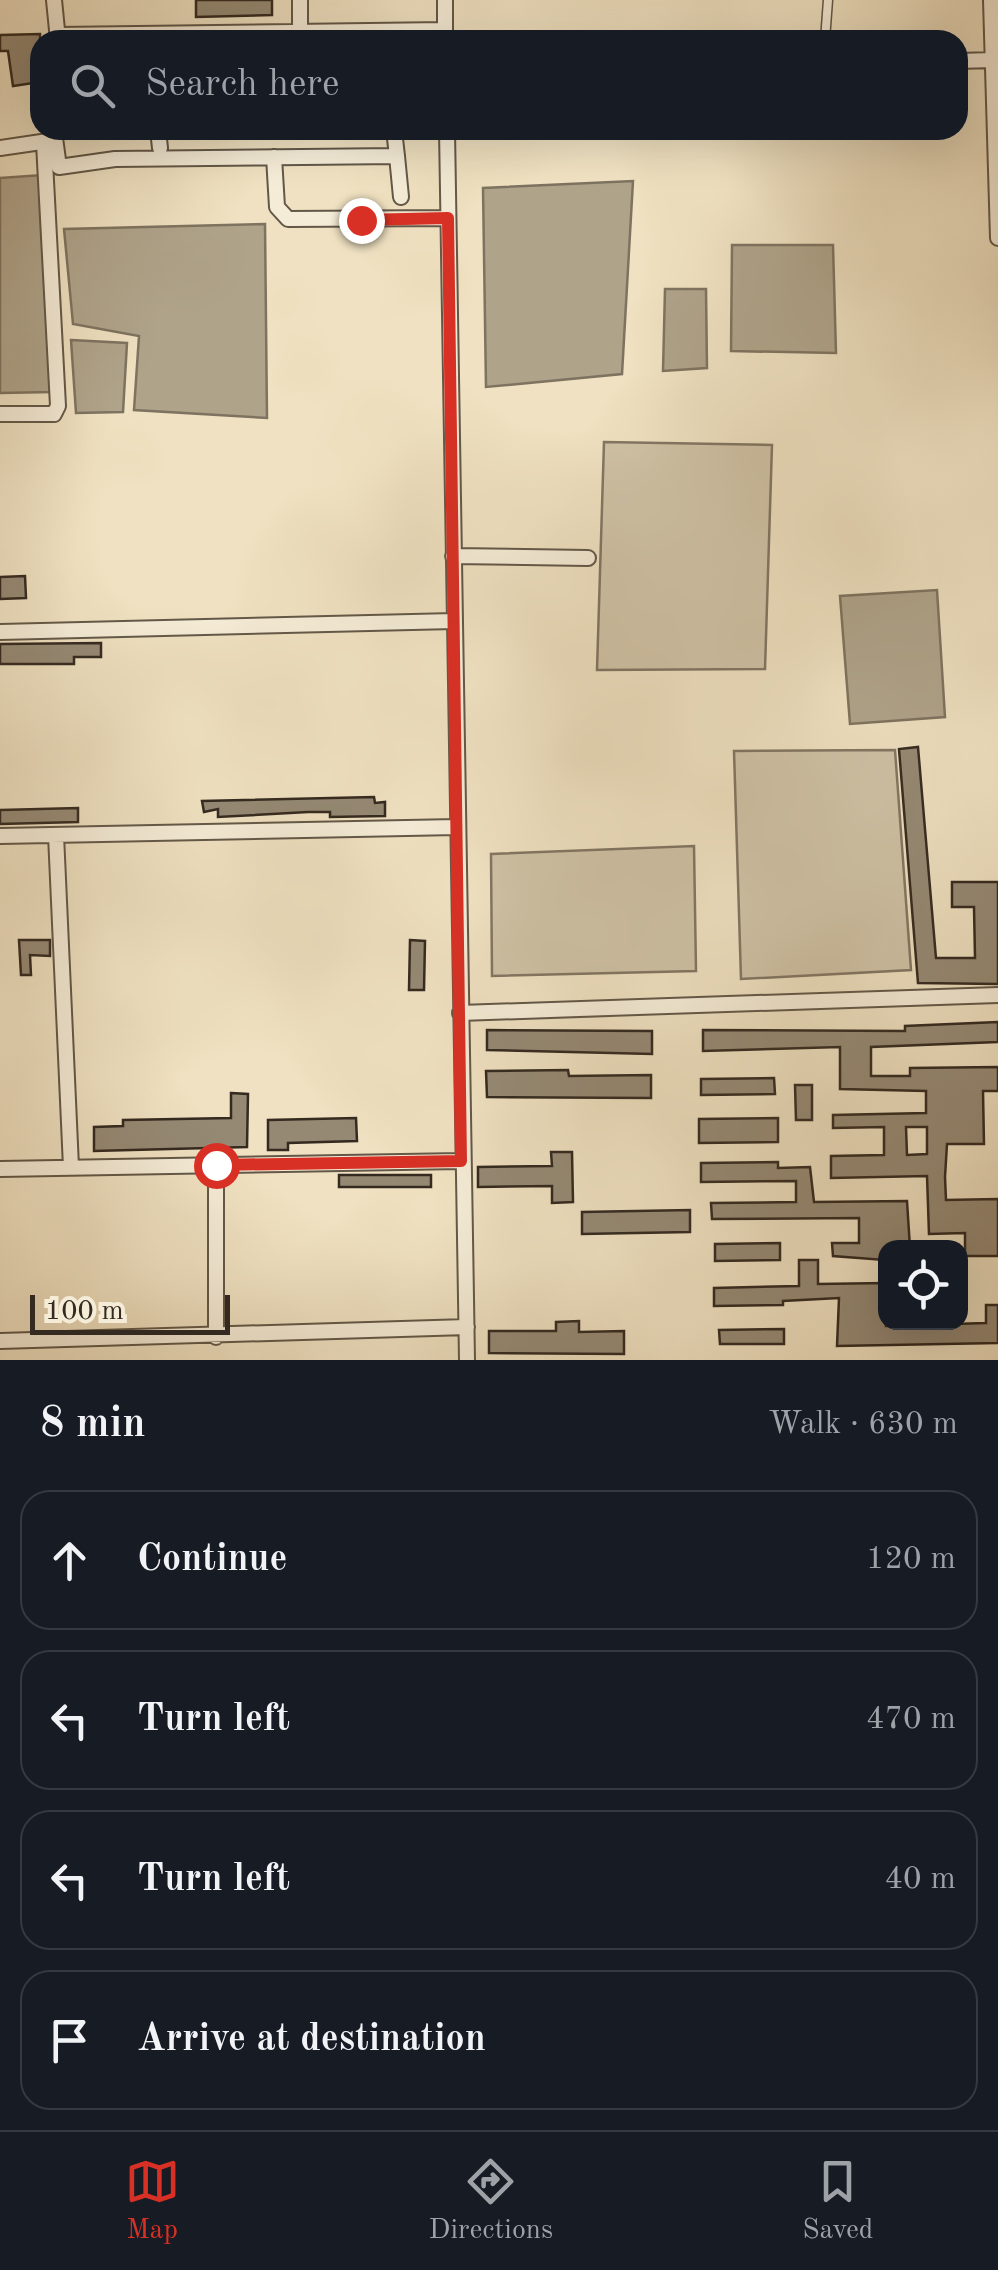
<!DOCTYPE html>
<html lang="en">
<head>
<meta charset="utf-8">
<style>
	body { margin:0; font-family:"Old Standard TT",serif; background:#242831; color:#f1f3f6 }
	.controls { position:absolute; right:30px; bottom:30px; display:grid; overflow:hidden; border-radius:20px; box-shadow:0 10px 40px #0002 }
	.controls button { width:90px; height:90px; display:grid; place-items:center; padding:0; border:0; border-bottom:2px solid #363941; background:#171b24; color:#f1f3f6; font:50px sans-serif }
	.scale { position:absolute; left:30px; bottom:25px; width:200px; box-sizing:border-box; padding-left:10px; border:5px solid #342a20; border-top:0; font-size:28px; line-height:35px; white-space:nowrap; color:#342a20; -webkit-text-stroke:8px #f5ecd7; paint-order:stroke }
	.stop { position:absolute; width:30px; height:30px; margin:-22px; border:8px solid #d93025; border-radius:50%; background:#fff }
	.stop.end { background:#d93025; border-color:#fff; box-shadow:0 2px 10px #0008 }
	.list { margin:0; padding:0; list-style:none }
	h2 { display:flex; justify-content:space-between; align-items:center; height:130px; margin:0; padding:0 40px; font-size:42px }
	h2 small { font-size:32px; font-weight:400; color:#9ea1a6 }
	.list li { display:grid; grid-template-columns:65px 1fr auto; gap:30px; align-items:center; box-sizing:border-box; height:140px; margin:0 20px 20px; padding:0 20px; border:2px solid #363941; border-radius:30px }
	.list b { display:block; font-size:38px; white-space:nowrap }
	.list em { font-size:32px; font-style:normal; color:#9ea1a6 }
	.icon { flex:none; width:55px; height:55px; fill:none; stroke:currentColor; stroke-width:2; stroke-linecap:round; stroke-linejoin:round }
	.map { position:relative; flex:none; width:998px; height:1360px; overflow:hidden }
	.search { position:absolute; background:#171b24; box-shadow:0 10px 40px #0002; left:30px; right:30px; top:30px; height:110px; display:flex; align-items:center; gap:25px; box-sizing:border-box; padding:0 35px; border-radius:30px; color:#9ea1a6; font-size:38px }
	.sheet { height:770px; background:#171b24 }
	nav { display:flex; justify-content:space-around; align-items:center; box-sizing:border-box; height:140px; border-top:2px solid #363941; background:#171b24; font-size:28px; color:#9ea1a6 }
	nav a { display:grid; justify-items:center; gap:5px }
	nav .on { color:#d93025 }
	.map>svg:first-child { display:block }
</style>
</head>
<body>
<div class="map">
<svg width="998" height="1360" viewBox="0 0 998 1360">
	<rect width="100%" height="100%" fill="#efe1c1"/>
	<filter id="stains"><feTurbulence type="fractalNoise" baseFrequency=".002" numOctaves="4"/><feColorMatrix values="0 0 0 0 .2 0 0 0 0 .09 0 0 0 0 .02 0 0 0 .5 -.17"/></filter>
	<radialGradient id="worn" r=".72"><stop offset=".6" stop-color="#630" stop-opacity="0"/><stop offset="1" stop-color="#630" stop-opacity=".3"/></radialGradient>
	<path fill="#cfc2a6" stroke="#827663" stroke-width="2.5" d="M604,442l168,3 -7,224 -168,1z
		M895,750l16,220 -170,9 -7,-228z
		M694,846l2,125 -204,5 -1,-122z"/>
	<path fill="#afa38a" stroke="#7e7360" stroke-width="2.5" d="M42,175l10,217 -52,1v-215z
		M633,181l-11,193 -136,13 -3,-199z
		M265,224l2,194 -133,-8 5,-74 -66,-12 -9,-95z
		M732,245h101l3,108 -105,-2z
		M665,289h41l1,79 -44,3z
		M71,340l56,3 -4,69 -47,1z
		M937,590l8,127 -95,7 -10,-128z"/>
	<path fill="#958974" stroke="#342a20" stroke-width="2.5" fill-rule="evenodd" d="M196,0h76v15l-76,2z
		M40,34v48l-27,4 -5,-35h-8v-16z
		M25,576l1,22 -26,1v-22z
		M101,643v14h-27v7h-74v-20z
		M918,747l18,211h39l-1,-51h-22v-25h46v102l-80,-1 -19,-234z
		M374,797l1,6 10,-1v14l-55,1v-5h-22l-90,5v-8l-14,3 -2,-11z
		M78,808v14l-78,2v-14z
		M19,940h31v16l-20,-1 1,20h-10z
		M410,940l15,1 -1,49h-15z
		M998,1022v20l-127,5v29h39v-8l88,-1v24h-15l1,53h-37l-2,33 1,23 52,-1v57h-33v-23l-36,1 -2,-58 -96,2v-22l53,-1v-28l-51,1v-13l93,-2v-22l-86,-2v-42l-137,4v-21l202,1v-5zM906,1127h21v27l-20,1z
		M487,1030l165,1v23l-165,-4z
		M568,1070l1,6 82,-1v23l-164,-1 -1,-26z
		M774,1078l1,16 -74,1v-16z
		M795,1085h17v35h-16z
		M231,1093l17,1 -1,53 -153,4v-24l29,-1v-6l108,-2z
		M356,1118l1,23 -69,2v7h-20v-30z
		M778,1118v24l-79,1v-24z
		M551,1152h21l1,50 -21,1v-17l-74,1v-20l74,-1z
		M778,1162v6l32,-1 4,35 93,-1 3,47h-26v12l-51,-4 -1,-13h27v-25l-147,1 -1,-16 85,-1v-21l-95,1v-19z
		M339,1175h92v12h-92z
		M690,1210v22l-108,2v-22z
		M780,1243v17l-65,1v-17z
		M799,1260h19v24l68,-1v43l100,-3v-18h12v38l-161,3 2,-48 -56,3v4l-69,1v-18l85,-2z
		M579,1321v11l45,-1v23l-135,-1v-22h67v-9z
		M784,1329v15h-64l-1,-14z"/>
	<g fill="none" stroke-linecap="round" stroke-linejoin="round">
		<g stroke="#635848" stroke-width="11">
			<path id="service" d="M825,40l3,-40"/>
		</g>
		<g stroke="#635848" stroke-width="18">
			<path id="minor" d="M54,0l4,40
				M300,0v32
				M445,0v40
				M991,0l7,238
				M58,35l387,-5
				M958,61l35,-1
				M158,130l2,18
				M394,130l3,26
				M447,130l20,1230
				M55,138l4,29 56,-8 282,-3 4,41
				M0,148l48,-7
				M274,157l3,50 11,12 160,-1
				M0,414h54l4,-8 -14,-263
				M453,556l135,2
				M0,632l454,-11
				M56,835l15,332
				M0,836l457,-9
				M460,1013l538,-18
				M0,1169l461,-8
				M216,1337v-172
				M0,1341l467,-14"/>
		</g>
		<use href="#service" stroke="#f5ecd7" stroke-width="8"/>
		<use href="#minor" stroke="#f5ecd7" stroke-width="14"/>
	</g>
	<g fill="none" stroke-linecap="round" stroke-linejoin="round">
		<path stroke="#d93025" stroke-width="12" d="M216,1165l245,-4 -13,-943 -87,2"/>
	</g>
	<rect width="100%" height="100%" filter="url(#stains)"/>
	<rect width="100%" height="100%" fill="url(#worn)"/>
</svg>
<div class="controls">
<button><svg class="icon" aria-label="locate" viewBox="0 0 24 24"><circle cx="12" cy="12" r="6"/><path d="M12 2v4M12 18v4M2 12h4M18 12h4"/></svg></button>
</div>
<div class="scale">100 m</div>
<div class="stop" style="left:216px;top:1165px"></div>
<div class="stop end" style="left:361px;top:220px"></div>
<div class="search"><svg class="icon" aria-label="search" viewBox="0 0 24 24"><circle cx="10" cy="10" r="6"/><path d="M15 15l6 6"/></svg>Search here</div>
</div>
<section class="sheet">
<h2>8 min<small>Walk · 630 m</small></h2>
<ul class="list">
<li><svg class="icon" aria-label="ahead" viewBox="0 0 24 24"><path d="M12 20V5M6 11l6-6 6 6"/></svg><div><b>Continue</b></div><em>120 m</em></li>
<li><svg class="icon" aria-label="left" viewBox="0 0 24 24"><path d="M17 20v-9H6M10 6l-5 5 5 5"/></svg><div><b>Turn left</b></div><em>470 m</em></li>
<li><svg class="icon" aria-label="left" viewBox="0 0 24 24"><path d="M17 20v-9H6M10 6l-5 5 5 5"/></svg><div><b>Turn left</b></div><em>40 m</em></li>
<li><svg class="icon" aria-label="arrive" viewBox="0 0 24 24"><path d="M6 21V4h12l-3 4 3 4H6"/></svg><div><b>Arrive at destination</b></div></li>
</ul>
</section>
<nav>
<a class="on"><svg class="icon" aria-label="map" viewBox="0 0 24 24"><path d="M3 6l6-2 6 2 6-2v14l-6 2-6-2-6 2zM9 4v14M15 6v14"/></svg>Map</a>
<a><svg class="icon" aria-label="directions" viewBox="0 0 24 24"><path d="M12 3l9 9-9 9-9-9zM9 14v-3h6M13 9l2 2-2 2"/></svg>Directions</a>
<a><svg class="icon" aria-label="saved" viewBox="0 0 24 24"><path d="M7 4h10v16l-5-4-5 4z"/></svg>Saved</a>
</nav>
</body>
</html>
